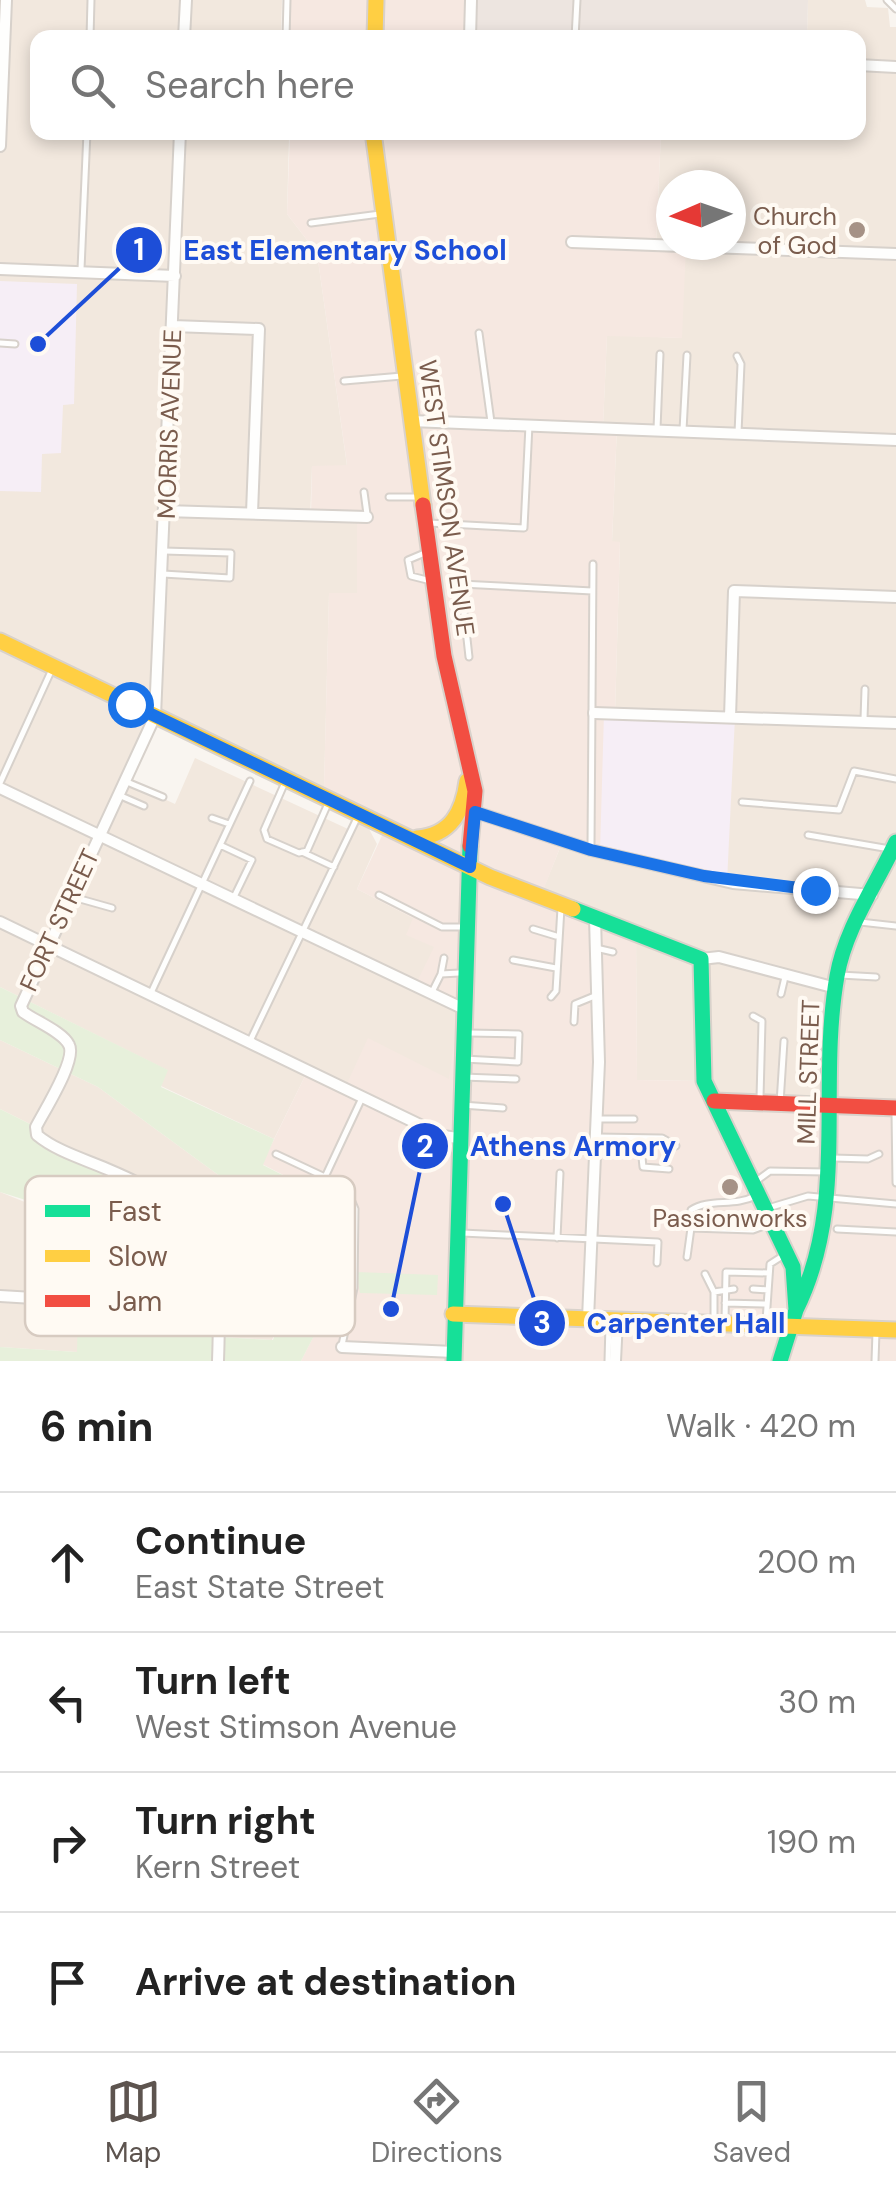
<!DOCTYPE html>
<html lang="en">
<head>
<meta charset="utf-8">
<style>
	body { margin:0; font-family:"DM Sans",sans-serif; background:#f2f2f2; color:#222 }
	.compass { position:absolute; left:656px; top:170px; width:90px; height:90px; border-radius:50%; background:#fff; box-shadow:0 5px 15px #0003; rotate:268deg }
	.stop { position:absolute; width:30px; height:30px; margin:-22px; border:8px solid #1a73e8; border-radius:50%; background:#fff }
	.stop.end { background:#1a73e8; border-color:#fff; box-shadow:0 2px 10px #0008 }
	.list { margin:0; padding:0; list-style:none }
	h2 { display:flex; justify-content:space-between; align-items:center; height:130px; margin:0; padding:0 40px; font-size:42px }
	h2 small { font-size:32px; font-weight:400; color:#767676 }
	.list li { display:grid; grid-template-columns:65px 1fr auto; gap:30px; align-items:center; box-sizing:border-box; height:140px; padding:0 40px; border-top:2px solid #e0e0e0 }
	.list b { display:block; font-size:38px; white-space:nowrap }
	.list p { margin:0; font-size:32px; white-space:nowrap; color:#767676 }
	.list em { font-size:32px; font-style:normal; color:#767676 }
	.icon { flex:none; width:55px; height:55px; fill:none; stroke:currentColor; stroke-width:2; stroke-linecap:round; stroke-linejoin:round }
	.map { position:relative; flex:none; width:896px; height:1361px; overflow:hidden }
	.search { position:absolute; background:#fff; box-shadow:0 5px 15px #0003; left:30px; right:30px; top:30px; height:110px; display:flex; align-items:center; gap:25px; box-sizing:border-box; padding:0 35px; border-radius:20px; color:#767676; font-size:38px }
	.sheet { height:690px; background:#fff }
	nav { display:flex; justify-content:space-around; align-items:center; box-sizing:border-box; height:140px; border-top:2px solid #e0e0e0; background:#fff; font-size:28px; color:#767676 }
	nav a { display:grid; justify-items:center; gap:5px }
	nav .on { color:#5d544f }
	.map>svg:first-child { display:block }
</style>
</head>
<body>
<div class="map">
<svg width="896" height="1361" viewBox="0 0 896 1361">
	<rect width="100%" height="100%" fill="#f9f5f0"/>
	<path fill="#f2e8de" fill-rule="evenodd" d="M0,0h282l-1,37 -243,1v94h239v5l12,1 -2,76 30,39 30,213h-35l-2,54 47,2v71l-28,1 -5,193 -324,-152z
		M808,0h57l2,7 21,1 2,19h6v1081l-182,-7 -10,-20 -67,-1 -1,-147 -96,-36 75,-184 5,-170 -8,-1 5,-114 -14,-2 4,-91 75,3 -26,-93 5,-112 197,-1v-94l-51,-1zM671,185h60v60h-60z
		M0,642l155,74 -30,65 50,23 20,-46 153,71 12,-17 17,32 -20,45 56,29 22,28 27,62 -2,77 -116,5 -37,-18 -33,67 -113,-53 6,-16 -167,-83z
		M0,1040l98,47 201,147 1,34 -28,72 -47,-3 -5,-32 -178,-165 -6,-13 -36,-18z
		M0,1192l37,15 91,24 -1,85 -50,36 -77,-5z"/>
	<path fill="#f6e8e1" d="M287,0h182v37l-183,1z
		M290,133h371l-5,111 30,2 -4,92 -75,-2 -4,90 14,1 -5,114 8,1 -5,171 112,169 -164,-42 -22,56 95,37 1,147 67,1 10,20 182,7v253h-595l37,-73 11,1 2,-79 -89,-46 45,-92 37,18 24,-52 81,41 10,-72 -45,-19 20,-41 -28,-12 7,-17 -56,-29 30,-64 -63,-38 5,-194h28v-76l-46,-2 1,-49 35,-1 -30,-212 -30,-39z"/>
	<path fill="#ede5e0" d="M473,0h335l-1,37 -337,1z"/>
	<path fill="#f6eef6" d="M0,281l77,3 -3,120 -11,1 -2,48 -19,1 -1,38 -41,-1z
		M604,713l131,4 -8,165 -127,-30z"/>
	<path fill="#e7f0db" d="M0,987l168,83 -7,17 113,52 -11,26 88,45 -2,79h-11l-37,72h-301v-14l77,5 1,-45 49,9 1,-84 -128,-40v-83l36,18 1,8 122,56 52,55 9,91 53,3 27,-72 -1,-34 -201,-147 -98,-47z
		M356,1272l82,3 -1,20 -77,-2z"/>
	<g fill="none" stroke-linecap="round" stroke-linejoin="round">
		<g stroke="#d7d1cb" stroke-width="9">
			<path id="lane" d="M887,0l9,9
				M90,38l1,-38
				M286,38l1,-38
				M575,38l2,-38
				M311,223l69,-9
				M81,269l6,-137
				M479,333l12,89
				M0,343l15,1
				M737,356l4,8 -3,69
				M344,381l58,-5
				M657,429l3,-75
				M683,430l4,-75
				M364,492l3,22
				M389,497h30
				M429,523l95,5 5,-103
				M427,552l-19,8 3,16 20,5
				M163,574l67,4 1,-25 -67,-2
				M469,657l-8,-73 131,7
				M864,719l1,-30
				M286,780l-22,50 3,9 32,14 8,-2 23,-52
				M127,782l36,15
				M0,783l53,-116
				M121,796l23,10
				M742,802l97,8 15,-39 42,8
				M212,818l17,6
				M808,835l82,14
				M220,845l32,15 -18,37
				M591,847l2,-283
				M302,852l32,15
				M379,895l63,32h21
				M73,897l39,11
				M860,922l36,4
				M533,929l23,7
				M596,948l17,4
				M513,960l43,8
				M441,974l3,-16
				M840,975l36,2
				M432,992l9,-18 18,-1
				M781,994l4,-17
				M150,995l100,-214
				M551,997l5,-6 5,-83
				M753,1016l9,5 -2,77
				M574,1022l1,-18 22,-9
				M249,1043l110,-229
				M464,1059l54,3 1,-28 -51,-1
				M463,1077l53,2
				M780,1103l4,-62
				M462,1105l41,3
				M895,1113l1,70
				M597,1119h37
				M597,1137l65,1 14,8
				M640,1138l3,29 26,2
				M276,1154l49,23 37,-79
				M833,1158l35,1 11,-5
				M325,1177l25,20 5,12 -1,79 -12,57
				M755,1182l15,-11 56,1
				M755,1196c-20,11 -46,2 -64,14v18l62,2 16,-6
				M768,1208l40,-12 88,8
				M837,1229l59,3
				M462,1233l196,9 -1,21
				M557,1238l3,-65
				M687,1257l4,-29
				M705,1274l9,18v27
				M753,1289l15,1
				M714,1292l20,-3
				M725,1303l42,1
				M725,1321l1,-49 43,1
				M766,1321l4,-57 14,-9
				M608,1361l1,-37
				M875,1361l1,-29"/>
		</g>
		<g stroke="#d7d1cb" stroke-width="14">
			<path id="street" d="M184,38l2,-38
				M470,38l1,-38
				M858,65l38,2
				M180,132l-25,584 -134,290 2,6c12,9 40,20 46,33 8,15 -25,66 -33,82l1,8c19,16 47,24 70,34 111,47 115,77 111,192
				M335,132h131
				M0,146l6,-146
				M572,242l324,12
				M0,269l175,7
				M173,326l86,3 -7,184
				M411,421l485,19
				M165,511l202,6
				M594,713l302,10
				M730,717l4,-126 162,6
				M0,788l462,220
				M475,812l116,38 142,33 139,12
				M0,922l443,214 15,2
				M701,959l18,-2 117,31
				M96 1292a10 10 0 1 1 20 0a10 10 0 1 1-20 0Z
				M0,1296l67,4 30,-3
				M588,1319l11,-257 -4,-144
				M342,1347l112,5
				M615,1361l2,-41"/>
		</g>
		<g stroke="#d9d2cb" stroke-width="19">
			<path id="fast" d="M573,909l128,50 3,122 89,186 3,43 -16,51
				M796,1310c53,-107 21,-220 41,-334 8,-47 39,-91 59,-134
				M454,1361l16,-515"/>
		</g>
		<g stroke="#d9d2cb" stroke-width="19">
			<path id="slow" d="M375,38l1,-38
				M373,132l50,373
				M0,641l490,236 83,32
				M417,838c34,-3 46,-26 50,-57
				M453,1314l443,16"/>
		</g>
		<g stroke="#d9d2cb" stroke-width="19">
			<path id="jam" d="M423,505l21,151 31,135 -5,55
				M714,1101l182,7"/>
		</g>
		<use href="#lane" stroke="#fefefd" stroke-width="5"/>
		<use href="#street" stroke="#fefefd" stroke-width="10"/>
		<use href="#fast" stroke="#16e098" stroke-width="15"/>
		<use href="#slow" stroke="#ffcf43" stroke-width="15"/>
		<use href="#jam" stroke="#f24e42" stroke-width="15"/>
	</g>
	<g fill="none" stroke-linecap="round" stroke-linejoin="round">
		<path stroke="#1a73e8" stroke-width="12" d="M130,704l340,163 5,-55 116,38 113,26 111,14"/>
	</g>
	<g fill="#a69286" stroke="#fffaf3" stroke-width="4">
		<circle cx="857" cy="230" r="10"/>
		<circle cx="730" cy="1187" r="10"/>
	</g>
	<g text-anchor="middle" stroke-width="8" stroke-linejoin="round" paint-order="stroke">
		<g font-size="25" fill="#7a5c4d" stroke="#fffaf3" text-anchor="end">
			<text x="837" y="225">Church<tspan x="837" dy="29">of God</tspan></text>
			<text x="730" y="1227" text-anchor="middle">Passionworks</text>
		</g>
		<g font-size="25" fill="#7a5c4d" stroke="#fffaf3">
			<text transform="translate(169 424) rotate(-88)" y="9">MORRIS AVENUE</text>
			<text transform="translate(447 498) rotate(82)" y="9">WEST STIMSON AVENUE</text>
			<text transform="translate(59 920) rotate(-65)" y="9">FORT STREET</text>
			<text transform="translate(808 1072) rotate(-88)" y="9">MILL STREET</text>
		</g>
	</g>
	<rect x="25" y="1176" width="330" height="160" rx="15" fill="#fffaf3" stroke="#d7cbc1" stroke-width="2.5"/>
	<rect x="45" y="1205" width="45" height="12" fill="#16e098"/>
	<rect x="45" y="1250" width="45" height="12" fill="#ffcf43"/>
	<rect x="45" y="1295" width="45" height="12" fill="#f24e42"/>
	<g font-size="28" fill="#7a5c4d">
		<text x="108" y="1221">Fast</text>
		<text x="108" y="1266">Slow</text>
		<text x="108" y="1311">Jam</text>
	</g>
	<path fill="none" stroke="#1d4ed8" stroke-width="4" d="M38 344L139 250M391 1309L425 1146M503 1204L542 1323"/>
	<g fill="#1d4ed8" stroke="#fffaf3" stroke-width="4">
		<circle cx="38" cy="344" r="10"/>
		<circle cx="391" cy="1309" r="10"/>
		<circle cx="503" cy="1204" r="10"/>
		<circle cx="139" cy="250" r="25"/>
		<circle cx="425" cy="1146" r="25"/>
		<circle cx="542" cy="1323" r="25"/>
	</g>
	<g font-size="30" text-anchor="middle" font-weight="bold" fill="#fff">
		<text x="139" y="260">1</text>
		<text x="425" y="1157">2</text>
		<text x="542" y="1333">3</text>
	</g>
	<g font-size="28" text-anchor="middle" font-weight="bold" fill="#1d4ed8" stroke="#fffaf3" stroke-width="8" stroke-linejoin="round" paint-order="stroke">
		<text x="345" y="260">East Elementary School</text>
		<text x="573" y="1156">Athens Armory</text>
		<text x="686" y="1333">Carpenter Hall</text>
	</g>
</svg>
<svg class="compass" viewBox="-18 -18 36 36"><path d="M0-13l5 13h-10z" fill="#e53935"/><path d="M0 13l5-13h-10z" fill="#767676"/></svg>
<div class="stop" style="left:130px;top:704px"></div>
<div class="stop end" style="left:815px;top:890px"></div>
<div class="search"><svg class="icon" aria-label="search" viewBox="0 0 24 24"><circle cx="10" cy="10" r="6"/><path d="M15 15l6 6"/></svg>Search here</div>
</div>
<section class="sheet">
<h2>6 min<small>Walk · 420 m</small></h2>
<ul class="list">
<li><svg class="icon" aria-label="ahead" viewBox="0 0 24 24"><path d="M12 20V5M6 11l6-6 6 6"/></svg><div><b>Continue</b><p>East State Street</p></div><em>200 m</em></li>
<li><svg class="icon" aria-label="left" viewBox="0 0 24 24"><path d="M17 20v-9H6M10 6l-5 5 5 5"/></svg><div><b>Turn left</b><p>West Stimson Avenue</p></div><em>30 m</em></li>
<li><svg class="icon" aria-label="right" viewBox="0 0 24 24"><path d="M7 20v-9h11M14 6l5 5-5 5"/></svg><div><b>Turn right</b><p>Kern Street</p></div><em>190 m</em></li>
<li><svg class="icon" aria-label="arrive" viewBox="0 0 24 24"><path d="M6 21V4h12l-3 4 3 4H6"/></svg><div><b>Arrive at destination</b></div></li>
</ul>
</section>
<nav>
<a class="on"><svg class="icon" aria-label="map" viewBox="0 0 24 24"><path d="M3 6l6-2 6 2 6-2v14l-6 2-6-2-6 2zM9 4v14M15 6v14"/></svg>Map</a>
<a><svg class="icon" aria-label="directions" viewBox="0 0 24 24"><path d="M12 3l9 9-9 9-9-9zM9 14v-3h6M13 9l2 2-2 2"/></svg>Directions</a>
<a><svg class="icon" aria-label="saved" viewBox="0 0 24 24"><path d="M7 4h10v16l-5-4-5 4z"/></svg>Saved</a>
</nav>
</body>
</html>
